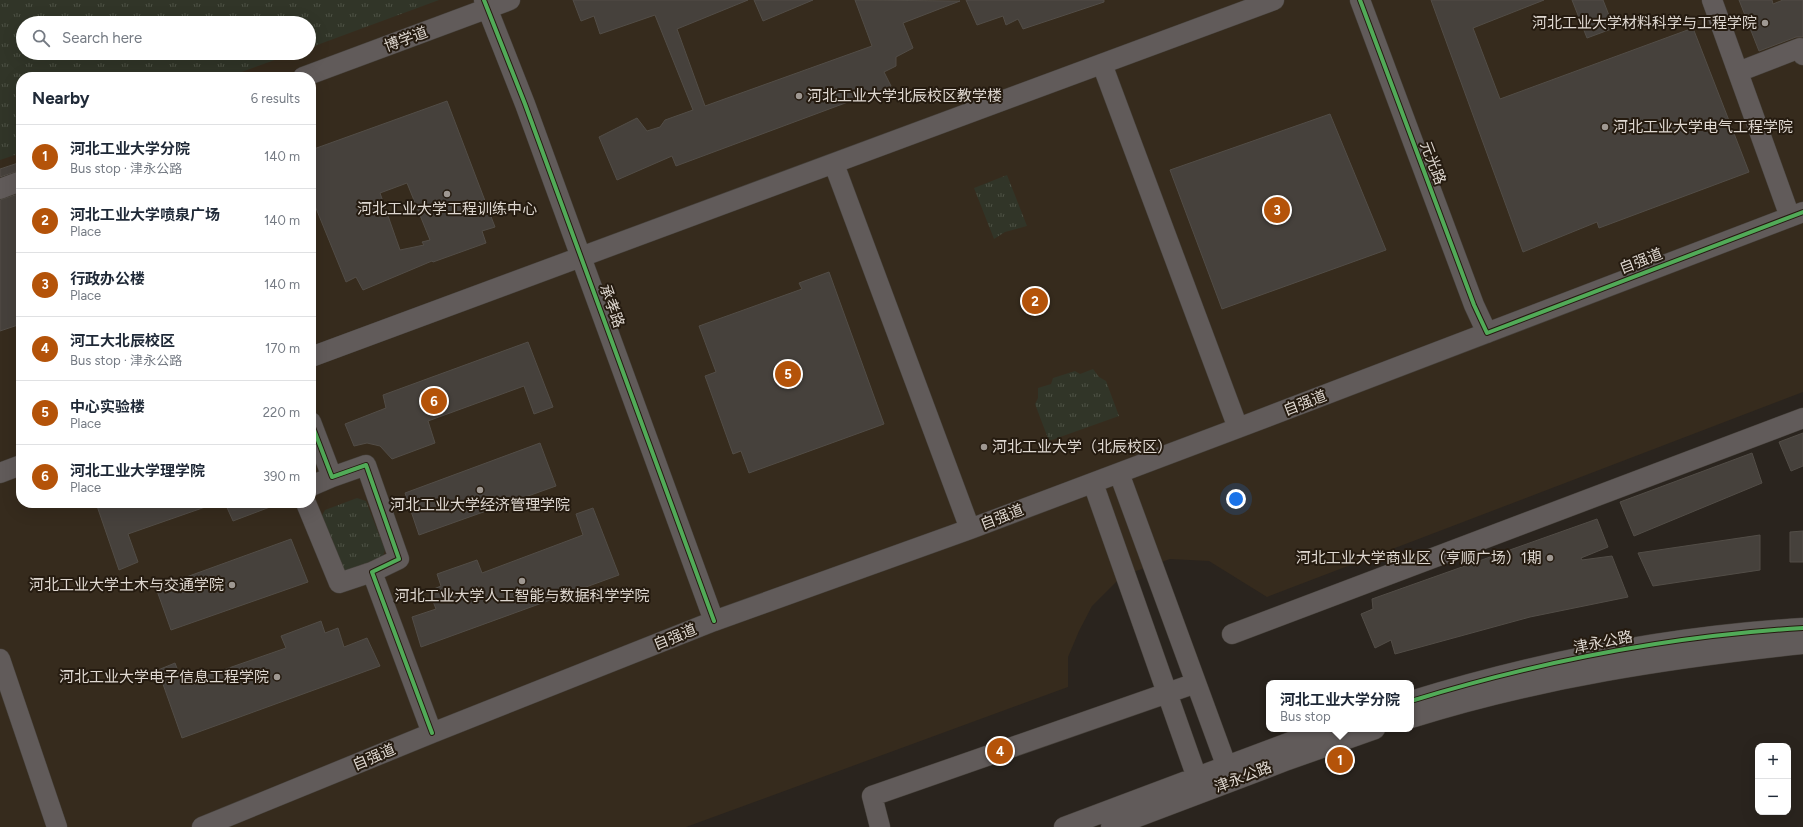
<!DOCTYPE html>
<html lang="en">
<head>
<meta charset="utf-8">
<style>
	body { margin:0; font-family:Figtree,"Noto Sans SC",sans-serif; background:#f6f6f7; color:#1f2937 }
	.controls { position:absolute; right:12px; bottom:12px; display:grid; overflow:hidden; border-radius:8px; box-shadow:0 4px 16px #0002 }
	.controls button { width:36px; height:36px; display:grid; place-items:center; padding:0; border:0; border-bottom:1px solid #e0e1e3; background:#fff; color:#1f2937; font:20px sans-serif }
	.you { position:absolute; left:1236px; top:499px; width:14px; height:14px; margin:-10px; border:3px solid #fff; border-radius:50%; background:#1a73e8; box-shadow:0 0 0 6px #1a73e833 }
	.badge { display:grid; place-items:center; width:26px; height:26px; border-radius:50%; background:#b45309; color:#fff; font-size:13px; font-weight:700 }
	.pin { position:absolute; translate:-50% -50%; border:2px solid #fff; box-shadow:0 1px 4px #0006 }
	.popup { position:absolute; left:1266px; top:680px; width:148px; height:52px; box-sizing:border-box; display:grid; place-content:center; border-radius:8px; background:#fff; filter:drop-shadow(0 1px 3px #0005); font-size:13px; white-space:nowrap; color:#747a83 }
	.popup b { font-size:15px; color:#1f2937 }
	.popup::after { content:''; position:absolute; left:50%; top:100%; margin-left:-8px; border:8px solid transparent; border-top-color:#fff }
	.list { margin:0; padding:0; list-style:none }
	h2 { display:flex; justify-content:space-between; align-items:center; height:52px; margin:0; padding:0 16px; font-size:17px }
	h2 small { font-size:13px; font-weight:400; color:#747a83 }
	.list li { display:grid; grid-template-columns:26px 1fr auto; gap:12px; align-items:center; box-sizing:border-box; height:64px; padding:0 16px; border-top:1px solid #e0e1e3 }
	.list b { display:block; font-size:15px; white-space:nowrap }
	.list p { margin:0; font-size:13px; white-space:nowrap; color:#747a83 }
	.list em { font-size:13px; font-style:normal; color:#747a83 }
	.icon { flex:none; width:22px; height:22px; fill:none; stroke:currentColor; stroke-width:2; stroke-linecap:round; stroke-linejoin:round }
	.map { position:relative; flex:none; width:1803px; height:827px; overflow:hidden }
	.search { position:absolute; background:#fff; box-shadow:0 4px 16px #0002; left:16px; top:16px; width:300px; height:44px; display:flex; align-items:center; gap:10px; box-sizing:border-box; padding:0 14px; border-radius:22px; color:#747a83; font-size:15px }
	.panel { position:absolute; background:#fff; box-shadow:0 4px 16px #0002; left:16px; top:72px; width:300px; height:436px; border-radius:16px }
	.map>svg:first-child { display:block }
</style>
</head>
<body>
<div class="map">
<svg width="1803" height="827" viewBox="0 0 1803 827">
	<defs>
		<pattern id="grass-tufts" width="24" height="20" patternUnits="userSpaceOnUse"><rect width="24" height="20" fill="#313528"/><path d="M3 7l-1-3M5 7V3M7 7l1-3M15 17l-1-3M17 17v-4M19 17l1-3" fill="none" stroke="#4e5246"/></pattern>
	</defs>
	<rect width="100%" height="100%" fill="#2a241e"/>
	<path fill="#362b1d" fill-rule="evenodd" d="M0,0h1803v392l-536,205 -58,-36 -39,-2 -48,17 -30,30 -13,25 -11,26v30l-382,140h-686zM23,23h286v30h-286zM21,77h290v426h-290z"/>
	<path fill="url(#grass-tufts)" d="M0,0h439l-130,48v-25h-286v30h271l-66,24h-207v76l-21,7z
		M1007,175l20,51 -22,6 -11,7 -20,-51z
		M1093,369l6,8 7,4 13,35 -70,25 -14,-37 3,-6v-10l13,-4 2,-6 22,-7 5,3z
		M357,498l9,3 19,49 -3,9 -33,13 -9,-5 -19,-50 4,-7z"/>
	<path fill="#46413c" stroke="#524d47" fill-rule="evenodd" d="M573,0h175l-71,29 28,77 167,-60 -17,-46 105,1 -57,22 10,25 -17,9v9l-12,6 7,14 -215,80 -4,-10 -55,24 -18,-43 38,-19 10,13 13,-4 5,-7 28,-10 -38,-95 -55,19 -6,-18 -13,5z
		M754,0h59l-50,21z
		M966,0h138v2l-81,27 -5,-10 -12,6 -3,-9 -26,9z
		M1431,0h113l-71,28 27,71 193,-71 56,144 -150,56 -2,-6 -74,30z
		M1572,0h31l11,28 -27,10z
		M1739,0h33l1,4 10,-4h20v37h-7l-37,14z
		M447,101l48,126 -13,4 4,12 -53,19 -1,-1 -69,29 -7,-13 -10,5 -35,-86v-46zM407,183l23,57 -8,2 2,3 -24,5 -20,-57z
		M1330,114l56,136 -164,59 -52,-139z
		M21,162v8l-21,7v-8z
		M21,193v131l-21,7v-131z
		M829,272l55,152 -135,49 -8,-22 -8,3 -28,-78 11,-4 -17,-46 103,-37 -3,-6z
		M528,342l25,65 -19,7 -10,-28 -96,35 7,22 -43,16 -12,-13 -13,-3 -13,3 -9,-22 41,-16 -3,-13z
		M1803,433v33l-12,5 -12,-29z
		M540,443l16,43 -137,49 -14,-42z
		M1752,453l10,30 -128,53 -14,-34z
		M96,503h115v2l-83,29 10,28 -19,8z
		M225,503h52l1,1 -45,17z
		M593,508l26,67 -198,72 -9,-30 24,-8 -7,-18 12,-5 -4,-12 40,-14 5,13 101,-38 -7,-21z
		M1597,519l11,28 -27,11 1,2 30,-4 16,41 -98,20 -135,37 -4,-14 -16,8 -14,-34 12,-5 -1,-10z
		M1803,531v31h-13v-30z
		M1760,535v35l-107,16 -15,-33z
		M291,539l17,43 -137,48 -15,-42z
		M321,621l4,12 13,-5 6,19 23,-9 13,28 -198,72 -24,-68 17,-7 8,21 103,-36 -5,-12z"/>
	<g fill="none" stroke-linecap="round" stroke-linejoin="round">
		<g stroke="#46413b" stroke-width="21">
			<path id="minor" d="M484,0l41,104 189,517
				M1360,0l114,305 13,28
				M1712,0l78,217
				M1102,64l136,364
				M1738,72l62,-24 3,7
				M303,77l207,-77
				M834,164l136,365
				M0,189l21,-8
				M311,357l963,-357
				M311,422l21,55 34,-12 33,94 -27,13 60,161
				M0,473l21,-8
				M1119,473l113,308
				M1093,483l109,309
				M311,486l21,-9
				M306,503l33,80 33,-11
				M1232,634l571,-216
				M0,659l57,168
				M1411,701c126,-39 260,-65 392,-73
				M1411,718c127,-40 260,-60 392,-74
				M202,827l230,-94 282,-112 256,-92 268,-101 565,-216
				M880,827l-8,-31 324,-113
				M1064,827l261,-98
				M1111,827l174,-66 90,-32"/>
		</g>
		<use href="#minor" stroke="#615b5a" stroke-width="20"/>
		<g stroke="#251b10" stroke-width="6">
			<path id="cycleway" d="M484,0l41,104 189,517
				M1360,0l114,305 13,28 316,-121
				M311,422l21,55 34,-12 33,94 -27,13 60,161
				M1411,701c126,-39 260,-65 392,-73"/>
		</g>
		<use href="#cycleway" stroke="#51ab58" stroke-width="4"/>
	</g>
	<g fill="#9f9892" stroke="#251b10" stroke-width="1.5">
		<circle cx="1765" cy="23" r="4"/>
		<circle cx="799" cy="96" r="4"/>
		<circle cx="1605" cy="127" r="4"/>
		<circle cx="447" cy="194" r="4"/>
		<circle cx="984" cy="447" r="4"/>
		<circle cx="480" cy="490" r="4"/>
		<circle cx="1550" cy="558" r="4"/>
		<circle cx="522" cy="581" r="4"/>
		<circle cx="232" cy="585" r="4"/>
		<circle cx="277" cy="677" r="4"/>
	</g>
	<g text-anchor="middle" stroke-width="4" stroke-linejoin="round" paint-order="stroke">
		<g font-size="15" fill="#ded7d0" stroke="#251b10" text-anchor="end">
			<text x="1757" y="28">河北工业大学材料科学与工程学院</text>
			<text x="807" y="101" text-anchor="start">河北工业大学北辰校区教学楼</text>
			<text x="1613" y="132" text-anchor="start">河北工业大学电气工程学院</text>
			<text x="447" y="214" text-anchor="middle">河北工业大学工程训练中心</text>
			<text x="992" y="452" text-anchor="start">河北工业大学（北辰校区）</text>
			<text x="480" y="510" text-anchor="middle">河北工业大学经济管理学院</text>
			<text x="1542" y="563">河北工业大学商业区（亨顺广场）1期</text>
			<text x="224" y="590">河北工业大学土木与交通学院</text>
			<text x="522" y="601" text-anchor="middle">河北工业大学人工智能与数据科学学院</text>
			<text x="269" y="682">河北工业大学电子信息工程学院</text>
		</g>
		<g font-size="15" fill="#ded7d0" stroke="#251b10">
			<text transform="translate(406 39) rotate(-20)" y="5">博学道</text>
			<text transform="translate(1433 163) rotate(69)" y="5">元光路</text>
			<text transform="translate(1641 261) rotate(-21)" y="5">自强道</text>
			<text transform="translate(612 306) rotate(70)" y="5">承孝路</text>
			<text transform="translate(1305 403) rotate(-21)" y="5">自强道</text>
			<text transform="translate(1002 517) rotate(-21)" y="5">自强道</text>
			<text transform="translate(675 637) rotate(-22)" y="5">自强道</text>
			<text transform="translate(1603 642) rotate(-11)" y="5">津永公路</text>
			<text transform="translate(374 757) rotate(-23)" y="5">自强道</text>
			<text transform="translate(1243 777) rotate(-21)" y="5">津永公路</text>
		</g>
	</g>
</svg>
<div class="controls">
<button>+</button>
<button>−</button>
</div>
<div class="you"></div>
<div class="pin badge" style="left:1340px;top:760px">1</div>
<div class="popup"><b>河北工业大学分院</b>Bus stop</div>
<div class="pin badge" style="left:1035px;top:301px">2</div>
<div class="pin badge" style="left:1277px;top:210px">3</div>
<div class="pin badge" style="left:1000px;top:751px">4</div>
<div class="pin badge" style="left:788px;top:374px">5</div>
<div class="pin badge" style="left:434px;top:401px">6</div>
<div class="search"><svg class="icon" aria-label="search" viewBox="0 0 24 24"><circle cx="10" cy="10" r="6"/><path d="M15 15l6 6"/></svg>Search here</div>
<section class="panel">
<h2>Nearby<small>6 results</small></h2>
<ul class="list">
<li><span class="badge">1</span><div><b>河北工业大学分院</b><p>Bus stop · 津永公路</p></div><em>140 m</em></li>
<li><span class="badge">2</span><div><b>河北工业大学喷泉广场</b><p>Place</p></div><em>140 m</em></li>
<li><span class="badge">3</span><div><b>行政办公楼</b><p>Place</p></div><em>140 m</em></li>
<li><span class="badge">4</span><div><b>河工大北辰校区</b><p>Bus stop · 津永公路</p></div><em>170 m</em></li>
<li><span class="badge">5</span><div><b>中心实验楼</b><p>Place</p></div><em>220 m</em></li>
<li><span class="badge">6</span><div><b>河北工业大学理学院</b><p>Place</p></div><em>390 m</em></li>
</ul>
</section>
</div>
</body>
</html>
